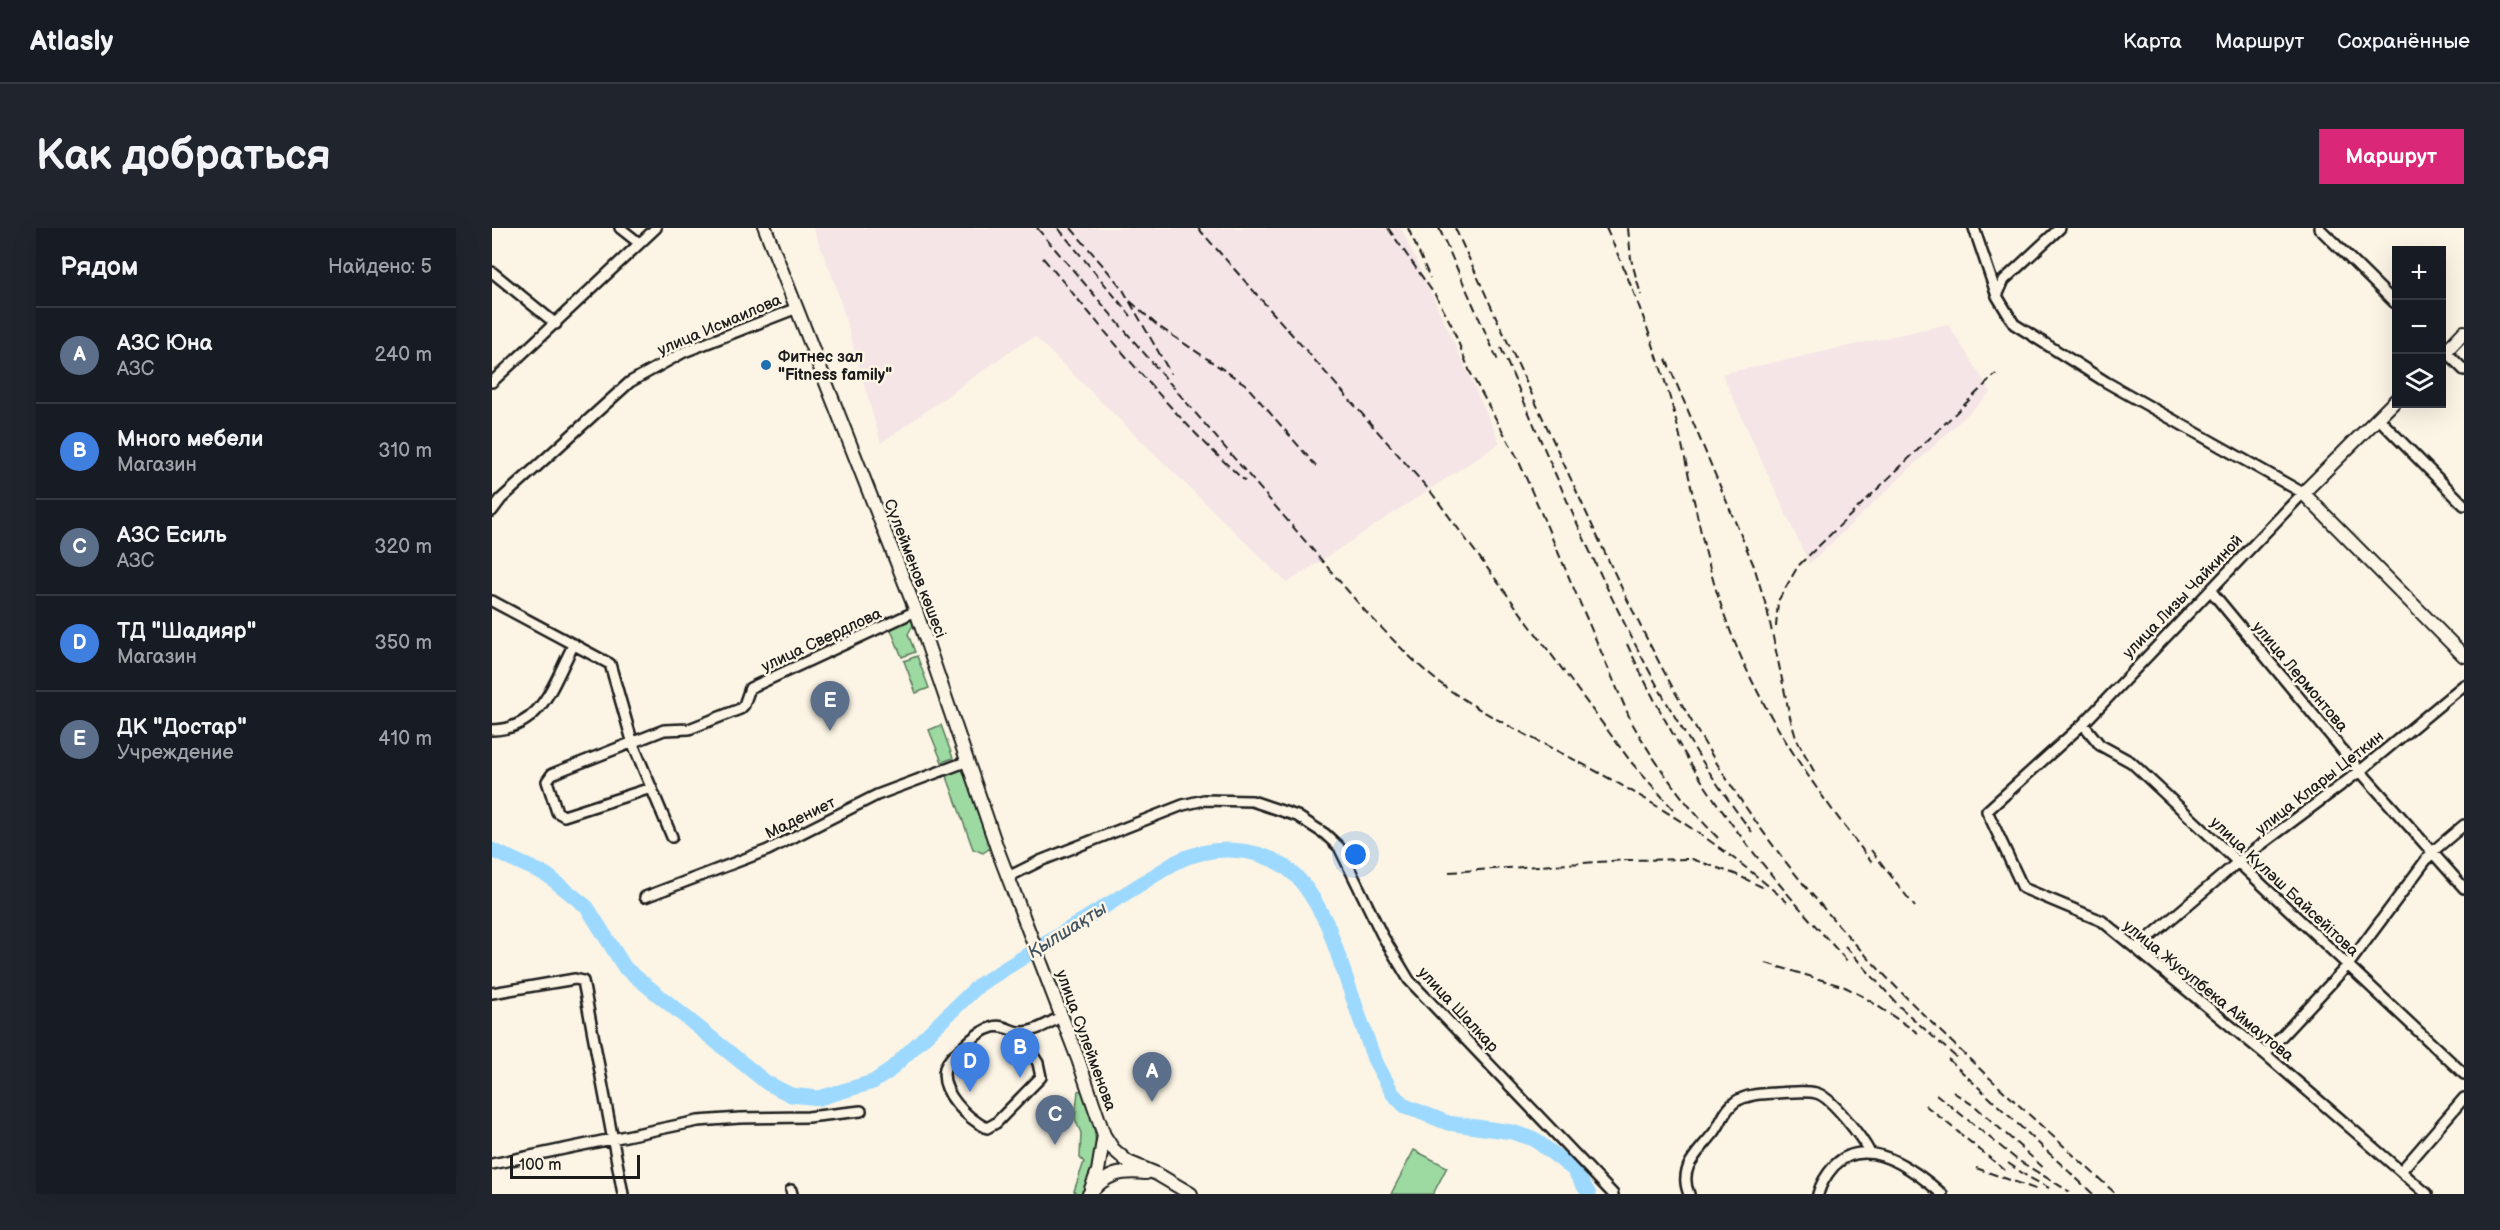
<!DOCTYPE html>
<html lang="ru">
<head>
<meta charset="utf-8">
<style>
	body { margin:0; font-family:"Balsamiq Sans",sans-serif; background:#20242c; color:#f1f3f6 }
	.controls { position:absolute; right:18px; top:18px; display:grid; overflow:hidden; border-radius:0px; box-shadow:0 6px 24px #0002 }
	.controls button { width:54px; height:54px; display:grid; place-items:center; padding:0; border:0; border-bottom:2px solid #363941; background:#171b24; color:#f1f3f6; font:30px sans-serif }
	.scale { position:absolute; left:18px; bottom:15px; width:130px; box-sizing:border-box; padding-left:6px; border:3px solid #1c1c1c; border-top:0; font-size:16px; line-height:21px; white-space:nowrap; color:#1c1c1c; -webkit-text-stroke:4px #fcf5e5; paint-order:stroke }
	.you { position:absolute; left:864px; top:627px; width:21px; height:21px; margin:-15px; border:4px solid #fff; border-radius:50%; background:#1a73e8; box-shadow:0 0 0 9px #1a73e833 }
	.badge { display:grid; place-items:center; width:39px; height:39px; border-radius:50%; background:#db2777; color:#fff; font-size:20px; font-weight:700 }
	.pin { position:absolute; translate:-50% -50px; filter:drop-shadow(0 2px 3px #0008) }
	.pin::after { content:''; position:absolute; top:32px; width:21px; height:18px; background:inherit; clip-path:polygon(0 0,100% 0,50% 100%) }
	.list { margin:0; padding:0; list-style:none }
	h2 { display:flex; justify-content:space-between; align-items:center; height:78px; margin:0; padding:0 24px; font-size:26px }
	h2 small { font-size:20px; font-weight:400; color:#9ea1a6 }
	.list li { display:grid; grid-template-columns:39px 1fr auto; gap:18px; align-items:center; box-sizing:border-box; height:96px; padding:0 24px; border-top:2px solid #363941 }
	.list b { display:block; font-size:22px; white-space:nowrap }
	.list p { margin:0; font-size:20px; white-space:nowrap; color:#9ea1a6 }
	.list em { font-size:20px; font-style:normal; color:#9ea1a6 }
	.icon { flex:none; width:33px; height:33px; fill:none; stroke:currentColor; stroke-width:2; stroke-linecap:round; stroke-linejoin:round }
	.map { position:relative; flex:none; width:1972px; height:966px; overflow:hidden; border-radius:0px }
	header { display:flex; align-items:center; gap:36px; box-sizing:border-box; height:84px; padding:0 30px; background:#171b24; border-bottom:2px solid #363941 }
	header strong { font-size:28px }
	nav { display:flex; gap:33px; margin-inline-start:auto; font-size:21px }
	.intro { display:flex; align-items:center; justify-content:space-between; box-sizing:border-box; height:144px; padding:0 36px }
	h1 { margin:0; font-size:42px }
	.button { padding:15px 27px; border-radius:0px; background:#db2777; color:#fff; font-size:21px; font-weight:700 }
	main { display:flex; gap:36px; padding:0 36px }
	aside { flex:1; background:#171b24; border-radius:0px; box-shadow:0 6px 24px #0002 }
	.map>svg:first-child { display:block }
</style>
</head>
<body>
<header>
<strong>Atlasly</strong>
<nav><a>Карта</a><a>Маршрут</a><a>Сохранённые</a></nav>
</header>
<div class="intro"><h1>Как добраться</h1><a class="button">Маршрут</a></div>
<main>
<aside>
<h2>Рядом<small>Найдено: 5</small></h2>
<ul class="list">
<li><span class="badge" style="background:#5c6f8a">A</span><div><b>АЗС Юна</b><p>АЗС</p></div><em>240 m</em></li>
<li><span class="badge" style="background:#3f7fe0">B</span><div><b>Много мебели</b><p>Магазин</p></div><em>310 m</em></li>
<li><span class="badge" style="background:#5c6f8a">C</span><div><b>АЗС Есиль</b><p>АЗС</p></div><em>320 m</em></li>
<li><span class="badge" style="background:#3f7fe0">D</span><div><b>ТД &quot;Шадияр&quot;</b><p>Магазин</p></div><em>350 m</em></li>
<li><span class="badge" style="background:#5c6f8a">E</span><div><b>ДК &quot;Достар&quot;</b><p>Учреждение</p></div><em>410 m</em></li>
</ul>
</aside>
<div class="map">
<svg width="1972" height="966" viewBox="0 0 1972 966">
	<rect width="100%" height="100%" fill="#fcf5e5"/>
	<filter id="ink" filterUnits="userSpaceOnUse"><feTurbulence type="fractalNoise" baseFrequency=".0167" numOctaves="2"/><feDisplacementMap in="SourceGraphic" scale="12" xChannelSelector="R" yChannelSelector="G"/><feConvolveMatrix kernelMatrix="1 2 1 2 8 2 1 2 1" color-interpolation-filters="sRGB"/></filter>
	<g filter="url(#ink)">
		<path fill="#f5e5e7" d="M321,0h588l99,215 -213,140 -252,-246 -19,10 -135,96 -45,-157z
			M1456,96l43,68 -182,172 -87,-190z"/>
		<path fill="#9ddaa1" stroke="#5c7b5e" stroke-width="1.5" d="M419,389l2,8 -5,9 7,18 -13,5 -13,-32z
			M425,428l12,32 -13,5 -12,-32z
			M449,497l12,33 -11,4 -13,-32z
			M470,540l28,80 -7,5 -10,-4 -27,-75z
			M592,862c12,40 20,66 -3,104h-5l-2,-3 10,-29 -4,-4 1,-25 -6,-14 3,-28z
			M922,922l33,17 -14,27h-42z"/>
		<g fill="none" stroke-linecap="round" stroke-linejoin="round">
			<path stroke="#9dd9fe" stroke-width="15" d="M0,622l55,25 40,32 38,61 142,115 24,12 28,3 54,-16 15,-10 91,-87 197,-123c37,-18 87,-17 119,13 14,14 24,33 33,51l46,133 19,35 12,12 43,17 64,9 22,7 39,30 16,25"/>
			<g stroke="#1c1c1c" stroke-width="14">
				<path id="minor" d="M128,0l19,15
					M1482,0l23,68 17,28 92,58 197,111 -220,231 -96,87 36,77 79,33 163,133 162,140
					M1827,0l77,76
					M0,44l64,52
					M1505,68l7,-16 56,-52
					M1950,120l22,22
					M0,154l164,-154
					M1886,190l86,87
					M0,283l9,-12 129,-117 54,-30 113,-44
					M1719,363l149,180 104,117
					M0,373l118,63 23,80 39,93
					M1591,496l17,21 31,17 333,312
					M0,502c51,-1 61,-48 82,-86
					M159,560l-87,28 -7,-4 -10,-31 5,-7 112,-44 25,-1 51,-20 4,-4 6,-17 166,-77
					M516,649l32,-16 143,-56 21,-5 48,1 45,15 28,18 14,13 43,88 27,45 204,214
					M153,669l123,-47 109,-55 91,-34
					M1645,720l101,-86 122,-91 104,-86
					M0,765l83,-14 8,2 40,213
					M526,804l20,31 3,14 -45,46 -9,5c-19,-9 -48,-36 -42,-60 3,-9 11,-15 18,-21 8,-8 18,-17 30,-20 10,-3 17,4 26,5 15,1 30,-9 43,-16
					M1773,826l83,-89 84,-113 32,-27
					M0,936l206,-43 42,-3 68,-1 53,-6
					M1909,943l63,-73
					M299,962l1,4
					M1197,966c-11,-26 8,-40 23,-59 10,-11 10,-23 23,-33 12,-8 26,-8 40,-9 13,0 28,-3 41,0 15,3 47,46 54,60
					M1326,966c3,-11 9,-20 16,-28 32,-33 82,5 108,28"/>
			</g>
			<g stroke="#1c1c1c" stroke-width="16">
				<path id="tertiary" d="M273,0l151,383 82,240 80,208 26,76 9,14 15,13 29,12 34,20
					M1950,127l22,-23
					M1904,172l-93,93 161,163
					M599,961l7,-18 6,-36
					M597,966c17,-20 32,-24 57,-21"/>
			</g>
			<use href="#minor" stroke="#fcf5e5" stroke-width="9"/>
			<use href="#tertiary" stroke="#fcf5e5" stroke-width="12"/>
			<path stroke="#1c1c1c" stroke-width="2" stroke-dasharray="9 4.5" stroke-linecap="butt" d="M545,0l328,383c27,27 52,56 83,78 49,34 104,58 155,86 66,36 128,77 184,127
				M566,0l73,88
				M579,0l51,60 49,86
				M706,0l233,264 200,270 42,47
				M896,0l49,70 14,26 19,48 47,85 114,264c25,44 54,84 90,120
				M916,0l22,50
				M947,0l60,135
				M963,0c40,87 80,173 120,260 53,116 107,230 181,334 101,142 233,255 360,372
				M1114,0c28,61 53,127 70,192 17,67 26,136 51,202 32,89 87,166 145,240
				M1136,0l3,31 10,36
				M551,30c65,76 127,156 202,223
				M638,73l28,25 87,58 71,82
				M1009,120c71,164 141,341 251,484
				M1174,131l88,207 13,43 23,108 6,21 20,37
				M1284,399l2,-26 20,-35 198,-192
				M1135,416c22,47 46,94 75,137 42,65 95,125 147,182
				M1379,622l44,57
				M957,644l178,-12 65,-1 43,15 27,13
				M1353,718l55,61 59,53
				M1274,735l79,24 19,10 54,36
				M1456,831l145,135
				M1461,864l23,15 70,63
				M1444,866l80,65 54,33
				M1433,877l82,67
				M1516,935l20,14 21,11
				M1484,940l62,22"/>
		</g>
	</g>
	<circle fill="#1f6fb2" stroke="#fcf5e5" stroke-width="2" cx="274" cy="137" r="6"/>
	<g text-anchor="middle" stroke-width="5" stroke-linejoin="round" paint-order="stroke">
		<g font-size="16" fill="#1c1c1c" stroke="#fcf5e5">
			<text transform="translate(227 96) rotate(-23)" y="6">улица Исмаилова</text>
			<text transform="translate(424 340) rotate(69)" y="6">Сүлейменов көшесі</text>
			<text transform="translate(1690 368) rotate(-46)" y="6">улица Лизы Чайкиной</text>
			<text transform="translate(329 411) rotate(-25)" y="6">улица Свердлова</text>
			<text transform="translate(1809 448) rotate(50)" y="6">улица Лермонтова</text>
			<text transform="translate(1827 554) rotate(-38)" y="6">улица Клары Цеткин</text>
			<text transform="translate(308 589) rotate(-26)" y="6">Мадениет</text>
			<text transform="translate(1793 658) rotate(43)" y="6">улица Күләш Байсейітова</text>
			<text transform="translate(1717 762) rotate(39)" y="6">улица Жусупбека Аймаутова</text>
			<text transform="translate(967 781) rotate(47)" y="6">улица Шалкар</text>
			<text transform="translate(595 812) rotate(70)" y="6">улица Сулейменова</text>
		</g>
		<g font-size="16" font-weight="bold" fill="#1c1c1c" stroke="#fcf5e5" text-anchor="start">
			<text x="286" y="134">Фитнес зал<tspan x="286" dy="18">"Fitness family"</tspan></text>
		</g>
		<g font-size="18" font-style="italic" fill="#435560" stroke="#fcf5e5">
			<text transform="translate(575 702) rotate(-32)" y="6">Қылшақты</text>
		</g>
	</g>
</svg>
<div class="controls">
<button>+</button>
<button>−</button>
<button><svg class="icon" aria-label="layers" viewBox="0 0 24 24"><path d="M12 4l9 5-9 5-9-5zM3 14l9 5 9-5"/></svg></button>
</div>
<div class="scale">100 m</div>
<div class="you"></div>
<div class="pin badge" style="left:660px;top:874px;background:#5c6f8a">A</div>
<div class="pin badge" style="left:528px;top:850px;background:#3f7fe0">B</div>
<div class="pin badge" style="left:563px;top:917px;background:#5c6f8a">C</div>
<div class="pin badge" style="left:478px;top:864px;background:#3f7fe0">D</div>
<div class="pin badge" style="left:338px;top:503px;background:#5c6f8a">E</div>
</div>
</main>
</body>
</html>
